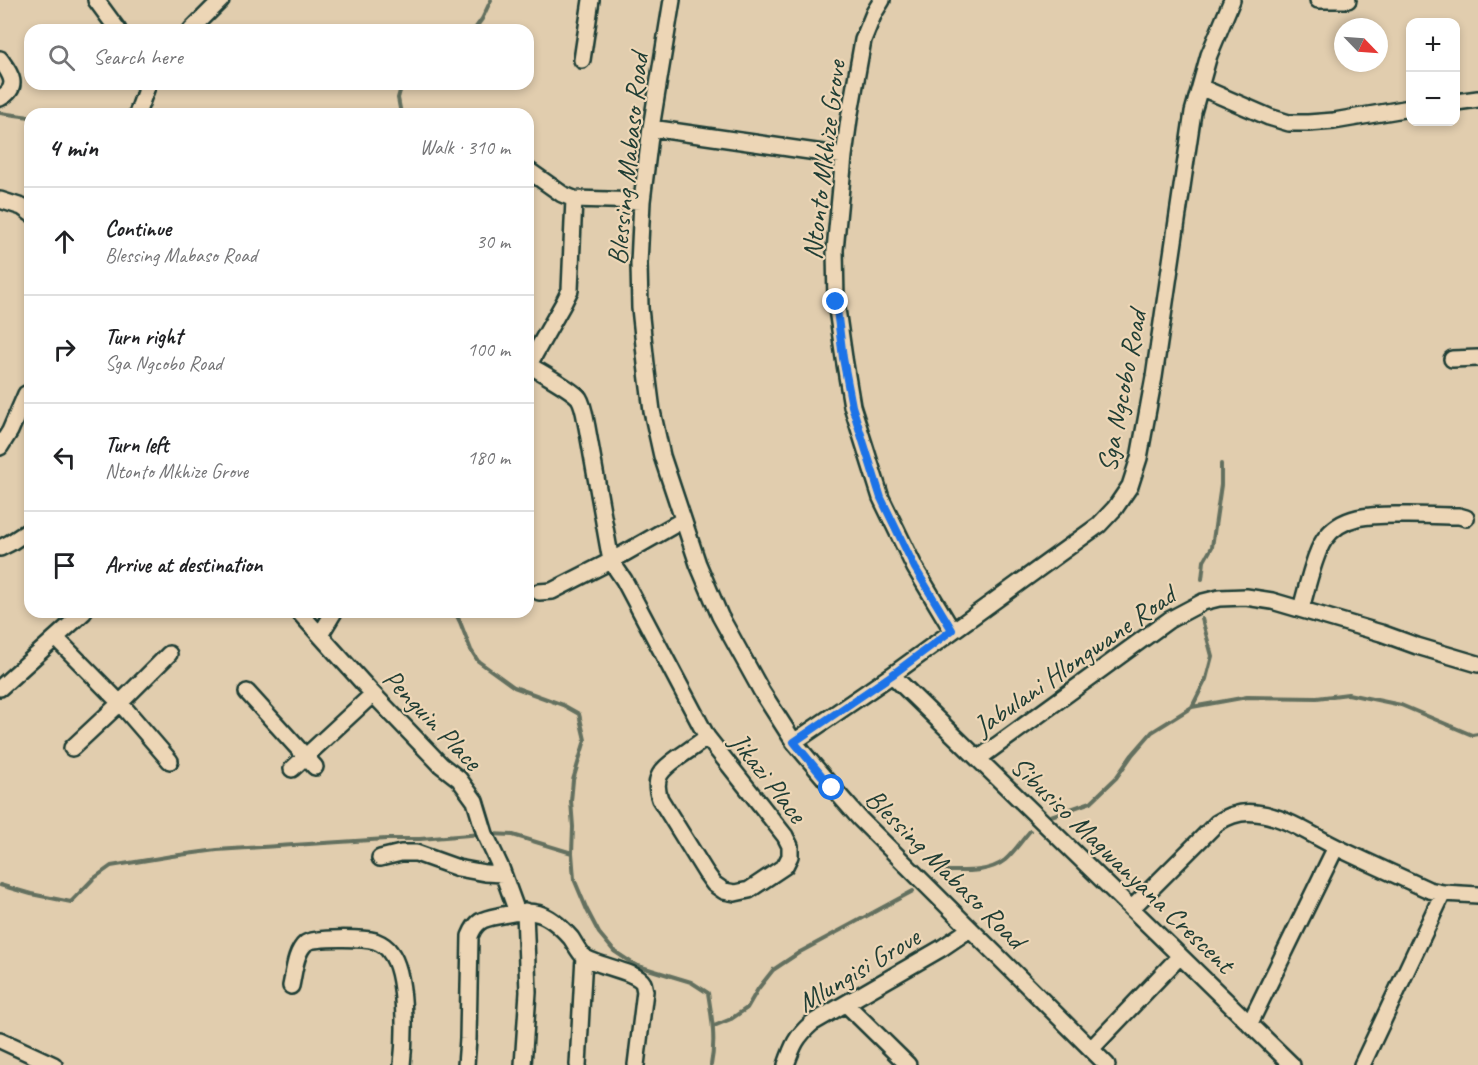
<!DOCTYPE html>
<html lang="en">
<head>
<meta charset="utf-8">
<style>
	body { margin:0; font-family:Caveat,sans-serif; background:#f6f6f6; color:#202124 }
	.controls { position:absolute; right:18px; top:18px; display:grid; overflow:hidden; border-radius:12px; box-shadow:0 3px 9px #0003 }
	.controls button { width:54px; height:54px; display:grid; place-items:center; padding:0; border:0; border-bottom:2px solid #e0e0e0; background:#fff; color:#202124; font:30px sans-serif }
	.compass { position:absolute; left:1334px; top:18px; width:54px; height:54px; border-radius:50%; background:#fff; box-shadow:0 3px 9px #0003; rotate:115deg }
	.stop { position:absolute; width:18px; height:18px; margin:-14px; border:4px solid #1a73e8; border-radius:50%; background:#fff }
	.stop.end { background:#1a73e8; border-color:#fff; box-shadow:0 2px 6px #0008 }
	.list { margin:0; padding:0; list-style:none }
	h2 { display:flex; justify-content:space-between; align-items:center; height:78px; margin:0; padding:0 24px; font-size:26px }
	h2 small { font-size:20px; font-weight:400; color:#757577 }
	.list li { display:grid; grid-template-columns:39px 1fr auto; gap:18px; align-items:center; box-sizing:border-box; height:108px; padding:0 24px; border-top:2px solid #e0e0e0 }
	.list b { display:block; font-size:22px; white-space:nowrap }
	.list p { margin:0; font-size:20px; white-space:nowrap; color:#757577 }
	.list em { font-size:20px; font-style:normal; color:#757577 }
	.icon { flex:none; width:33px; height:33px; fill:none; stroke:currentColor; stroke-width:2; stroke-linecap:round; stroke-linejoin:round }
	.map { position:relative; flex:none; width:1478px; height:1065px; overflow:hidden }
	.search { position:absolute; background:#fff; box-shadow:0 3px 9px #0003; left:24px; top:24px; width:510px; height:66px; display:flex; align-items:center; gap:15px; box-sizing:border-box; padding:0 21px; border-radius:18px; color:#757577; font-size:22px }
	.panel { position:absolute; background:#fff; box-shadow:0 3px 9px #0003; left:24px; top:108px; width:510px; height:510px; border-radius:18px }
	.map>svg:first-child { display:block }
</style>
</head>
<body>
<div class="map">
<svg width="1478" height="1065" viewBox="0 0 1478 1065">
	<rect width="100%" height="100%" fill="#e1cdae"/>
	<filter id="ink" filterUnits="userSpaceOnUse"><feTurbulence type="fractalNoise" baseFrequency=".0167" numOctaves="2"/><feDisplacementMap in="SourceGraphic" scale="12" xChannelSelector="R" yChannelSelector="G"/><feConvolveMatrix kernelMatrix="1 2 1 2 8 2 1 2 1" color-interpolation-filters="sRGB"/></filter>
	<g filter="url(#ink)">
		<g fill="none" stroke-linecap="round" stroke-linejoin="round">
			<path stroke="#63705f" stroke-width="4" d="M474,30l8,-11 9,-19
				M0,113l30,4
				M401,114l-3,-16 4,-14
				M1202,579l2,-18 8,-14 9,-62v-21
				M455,612l5,10 11,28 7,11 36,26 49,18 16,9 6,26 -12,40 -2,21 2,26 -1,26 2,26 13,31 12,23 15,18 21,14 56,17 17,11c4,24 8,48 3,72
				M1192,707l14,-28 6,-23 -10,-37
				M1051,816l40,-14 25,-24 16,-23 20,-23 40,-25 55,-10 70,1 31,-4 53,11 71,30 6,-1
				M490,834l23,1 59,18
				M945,871c19,0 44,2 60,-11 9,-8 17,-20 25,-29
				M0,885l31,9 40,8 22,-23 18,-13 61,-10 45,-6 169,-11h34l62,-5
				M714,1026l17,-7 16,-11 11,-19 15,-19 27,-18 113,-61"/>
			<g stroke="#1f3d34" stroke-width="20">
				<path id="minor" d="M96,0l22,30
					M672,0l-21,128 -9,73 -3,63 1,44 6,56 6,47 10,45 36,108 22,52 42,76 32,50 38,45 28,32 247,246
					M882,0l-8,13 -11,27 -14,79 -5,37 -9,94 1,52 8,56 8,48 29,92 34,70 37,62
					M1318,0h30
					M191,30l30,-30
					M0,59c10,14 21,28 0,39
					M582,60l9,-60
					M1200,87l69,30 20,6h19l26,-2 76,-13
					M1456,102l22,-3
					M137,114l11,-30
					M651,128l193,28
					M528,170l34,24 12,5 68,2
					M0,200l22,7 8,6
					M1452,359l26,-1
					M529,365c11,7 43,24 50,33 5,8 6,20 8,29l24,134 13,19 83,157 78,99 5,10v10l-5,10 -36,24 -14,3 -11,-2 -10,-7 -8,-11 -46,-74c-8,-22 2,-30 19,-42 10,-7 19,-13 28,-20
					M528,366l35,-62 7,-14 4,-91
					M0,447l10,-16 16,-37
					M0,548l10,-5 20,-13
					M539,592l13,-1 59,-30 72,-41
					M1301,609c5,-18 13,-54 23,-69 19,-28 54,-25 84,-25 17,0 34,1 51,1l7,2
					M299,612l74,82 68,71 18,14 16,22 10,33 16,34 16,44
					M320,635l14,-23
					M56,638l64,65 50,58
					M892,675l400,390
					M0,688l84,-76
					M247,692l68,75
					M794,742l98,-67 207,-150 16,-17 15,-22 9,-28 15,-81 39,-265 16,-57 23,-55
					M72,748l48,-45 49,-49
					M978,759l191,-139 34,-18 16,-4 27,-1 26,4 109,32 36,13 61,18
					M292,769l81,-75
					M380,858l21,-5h15l42,15 27,5 18,1
					M1132,908l85,-85c12,-8 25,-12 39,-10 29,3 55,22 80,34 31,15 62,29 93,43l14,3 35,2
					M291,986c3,-13 4,-34 15,-43 9,-6 58,-5 69,-2 5,2 12,6 15,11 17,21 15,86 12,113
					M846,1004l62,61
					M1250,1023l86,-176
					M0,1040l54,25
					M1091,1049l89,-93
					M466,1065l2,-26 2,-103c6,-15 12,-17 28,-20 35,-8 48,-6 73,22 4,6 8,14 13,19 13,9 52,14 59,26 1,2 1,5 2,8l-9,74
					M523,1065l5,-73 -3,-81
					M578,1065l6,-109
					M786,1065c7,-20 10,-28 26,-42l130,-75 28,-19
					M1362,1065l81,-172"/>
			</g>
			<use href="#minor" stroke="#edd6b6" stroke-width="15"/>
		</g>
	</g>
	<g fill="none" stroke-linecap="round" stroke-linejoin="round" filter="url(#ink)">
		<path stroke="#1a73e8" stroke-width="8" d="M832,788l-38,-46 98,-67 60,-45 -37,-62 -34,-70 -29,-92 -9,-48 -7,-56"/>
	</g>
	<g text-anchor="middle" stroke-width="4.5" stroke-linejoin="round" paint-order="stroke">
		<g font-size="28" fill="#1f3d34" stroke="#edd6b6">
			<text transform="translate(627 159) rotate(-84)" y="10">Blessing Mabaso Road</text>
			<text transform="translate(823 160) rotate(-83)" y="10">Ntonto Mkhize Grove</text>
			<text transform="translate(1121 391) rotate(-79)" y="10">Sga Ngcobo Road</text>
			<text transform="translate(1074 660) rotate(-35)" y="10">Jabulani Hlongwane Road</text>
			<text transform="translate(433 719) rotate(46)" y="10">Penguin Place</text>
			<text transform="translate(769 777) rotate(52)" y="10">Jikazi Place</text>
			<text transform="translate(1123 864) rotate(44)" y="10">Sibusiso Magwanyana Crescent</text>
			<text transform="translate(946 868) rotate(45)" y="10">Blessing Mabaso Road</text>
			<text transform="translate(858 969) rotate(-31)" y="10">Mlungisi Grove</text>
		</g>
	</g>
</svg>
<div class="controls">
<button>+</button>
<button>−</button>
</div>
<svg class="compass" viewBox="-18 -18 36 36"><path d="M0-13l5 13h-10z" fill="#e53935"/><path d="M0 13l5-13h-10z" fill="#757577"/></svg>
<div class="stop" style="left:832px;top:788px"></div>
<div class="stop end" style="left:836px;top:302px"></div>
<div class="search"><svg class="icon" aria-label="search" viewBox="0 0 24 24"><circle cx="10" cy="10" r="6"/><path d="M15 15l6 6"/></svg>Search here</div>
<section class="panel">
<h2>4 min<small>Walk · 310 m</small></h2>
<ul class="list">
<li><svg class="icon" aria-label="ahead" viewBox="0 0 24 24"><path d="M12 20V5M6 11l6-6 6 6"/></svg><div><b>Continue</b><p>Blessing Mabaso Road</p></div><em>30 m</em></li>
<li><svg class="icon" aria-label="right" viewBox="0 0 24 24"><path d="M7 20v-9h11M14 6l5 5-5 5"/></svg><div><b>Turn right</b><p>Sga Ngcobo Road</p></div><em>100 m</em></li>
<li><svg class="icon" aria-label="left" viewBox="0 0 24 24"><path d="M17 20v-9H6M10 6l-5 5 5 5"/></svg><div><b>Turn left</b><p>Ntonto Mkhize Grove</p></div><em>180 m</em></li>
<li><svg class="icon" aria-label="arrive" viewBox="0 0 24 24"><path d="M6 21V4h12l-3 4 3 4H6"/></svg><div><b>Arrive at destination</b></div></li>
</ul>
</section>
</div>
</body>
</html>
